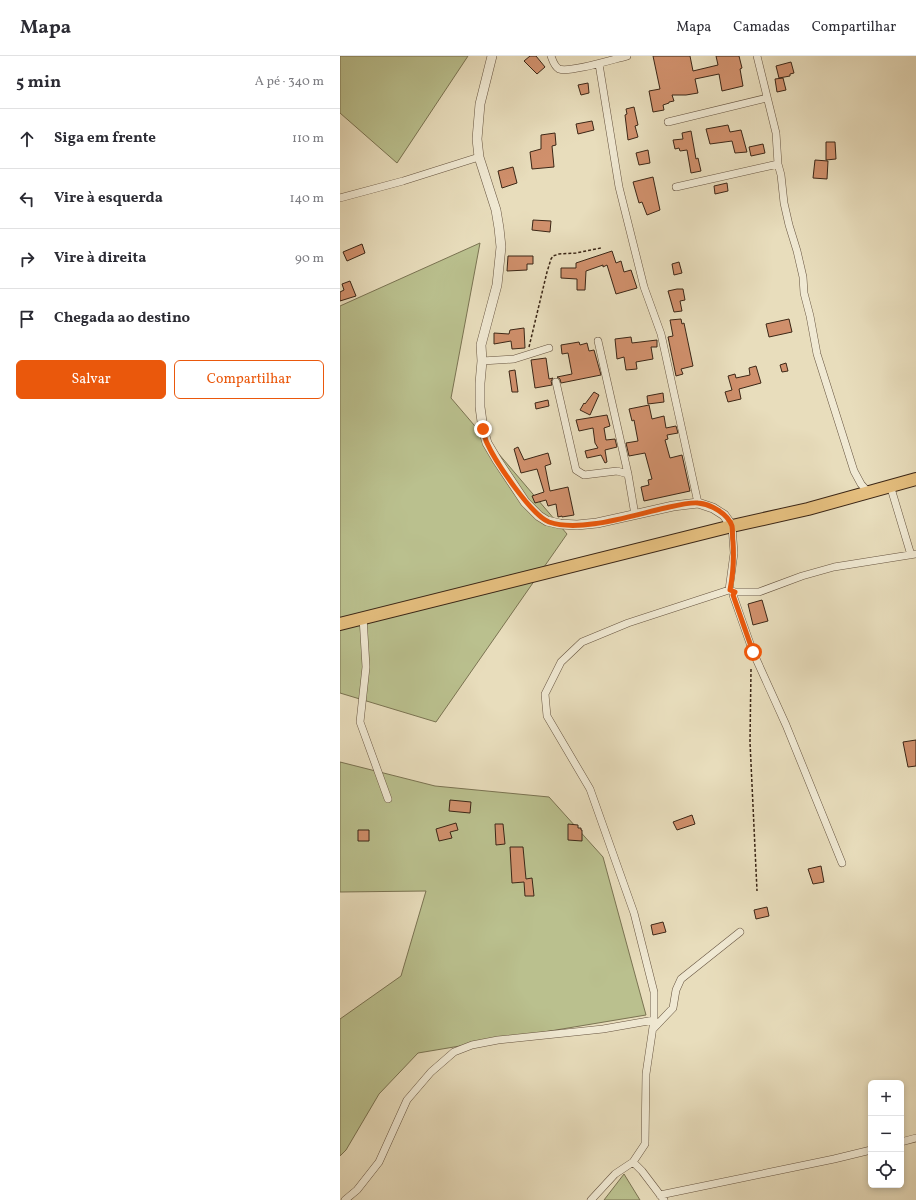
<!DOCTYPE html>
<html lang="pt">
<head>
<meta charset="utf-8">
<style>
	body { margin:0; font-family:Vollkorn,serif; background:#f2f2f3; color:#2b2b33 }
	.controls { position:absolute; right:12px; bottom:12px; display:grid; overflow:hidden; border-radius:6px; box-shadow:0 2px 6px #0003 }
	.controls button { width:36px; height:36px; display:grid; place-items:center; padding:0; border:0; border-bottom:1px solid #e1e1e2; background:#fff; color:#2b2b33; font:20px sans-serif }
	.stop { position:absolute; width:12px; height:12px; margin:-9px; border:3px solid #ea580c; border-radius:50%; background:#fff }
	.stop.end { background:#ea580c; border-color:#fff; box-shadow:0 1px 4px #0008 }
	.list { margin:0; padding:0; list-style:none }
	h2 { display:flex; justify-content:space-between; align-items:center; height:52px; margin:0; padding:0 16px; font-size:17px }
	h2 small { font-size:13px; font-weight:400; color:#7c7c81 }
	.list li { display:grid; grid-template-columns:26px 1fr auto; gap:12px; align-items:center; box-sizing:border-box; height:60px; padding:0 16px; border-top:1px solid #e1e1e2 }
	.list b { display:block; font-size:15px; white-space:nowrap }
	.list em { font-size:13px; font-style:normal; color:#7c7c81 }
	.actions { display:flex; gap:8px; padding:12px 16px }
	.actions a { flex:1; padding:9px 0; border:1px solid #ea580c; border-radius:6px; text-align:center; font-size:14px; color:#ea580c }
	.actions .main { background:#ea580c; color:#fff }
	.icon { flex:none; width:22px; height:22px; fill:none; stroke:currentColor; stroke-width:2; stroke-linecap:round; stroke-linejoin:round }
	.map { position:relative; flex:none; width:576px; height:1144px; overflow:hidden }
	header { display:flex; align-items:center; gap:24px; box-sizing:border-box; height:56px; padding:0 20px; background:#fff; border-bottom:1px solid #e1e1e2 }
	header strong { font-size:19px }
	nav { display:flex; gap:22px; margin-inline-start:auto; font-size:14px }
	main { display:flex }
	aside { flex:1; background:#fff }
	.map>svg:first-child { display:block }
</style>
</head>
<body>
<header>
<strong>Mapa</strong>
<nav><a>Mapa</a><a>Camadas</a><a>Compartilhar</a></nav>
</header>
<main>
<aside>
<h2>5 min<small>A pé · 340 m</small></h2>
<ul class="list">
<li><svg class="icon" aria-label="ahead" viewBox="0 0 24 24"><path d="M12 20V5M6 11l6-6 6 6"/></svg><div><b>Siga em frente</b></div><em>110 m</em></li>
<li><svg class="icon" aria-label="left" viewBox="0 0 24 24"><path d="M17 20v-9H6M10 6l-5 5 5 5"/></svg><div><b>Vire à esquerda</b></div><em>140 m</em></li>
<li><svg class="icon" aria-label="right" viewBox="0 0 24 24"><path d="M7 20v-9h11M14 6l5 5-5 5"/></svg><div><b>Vire à direita</b></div><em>90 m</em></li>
<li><svg class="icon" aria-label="arrive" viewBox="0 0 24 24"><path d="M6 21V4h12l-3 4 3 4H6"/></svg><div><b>Chegada ao destino</b></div></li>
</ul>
<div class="actions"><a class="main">Salvar</a><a>Compartilhar</a></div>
</aside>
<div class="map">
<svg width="576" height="1144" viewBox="0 0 576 1144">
	<rect width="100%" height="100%" fill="#e8ddbc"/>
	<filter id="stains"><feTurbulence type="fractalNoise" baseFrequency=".005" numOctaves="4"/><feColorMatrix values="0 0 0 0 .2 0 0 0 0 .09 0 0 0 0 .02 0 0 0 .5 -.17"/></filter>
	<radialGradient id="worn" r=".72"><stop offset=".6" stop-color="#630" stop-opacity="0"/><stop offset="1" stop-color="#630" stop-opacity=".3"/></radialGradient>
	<path fill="#bac08e" stroke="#7a7352" d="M0,0h128l-71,107 -57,-50z
		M140,187l-29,155 116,136 -131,188 -96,-29v-387z
		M0,706l95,24 114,11 54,60 43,158 -228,38 -39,41 -33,56 -6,6v-137l61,-43 25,-85 -86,1z
		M284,1118l16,26h-36z"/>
	<path fill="#d0906c" stroke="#3b2616" d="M190,0h6l9,11 -8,7 -13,-13z
		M313,0h37l3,15 25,-6 -2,-9h23l3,12 -2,1 3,17 -21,5 -3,-17 -24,5 3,14 -12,2h-14l2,6 -5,1v1l-6,2 1,5 -11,2 -4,-21 11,-2z
		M451,6l3,11 -4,1v2l-11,2 -3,-12z
		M443,22l3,12 -9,2 -2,-13z
		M248,27l1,10 -8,2 -3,-10z
		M294,51l4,18 -3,1 3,11 -10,3 -3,-25 2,-1 -1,-5z
		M252,65l2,9 -16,4 -2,-10z
		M388,69l2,7 11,-2 6,22 -12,1 -3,-12 -22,3 -4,-15z
		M351,75l5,28 2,-1 3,13 -10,2 -4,-23 -7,1 -1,-3 -4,1 -2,-9 10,-1 -1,-6z
		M215,77l1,12 -4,1 2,21 -22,2 -2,-17 11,-3v-14z
		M486,86h9l1,17 -10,1z
		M423,88l2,9 -14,3 -2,-9z
		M308,94l2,13 -11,2 -3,-12z
		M475,104l13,1 -1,18 -14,-1z
		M173,111l4,16 -15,5 -4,-17z
		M313,121l7,33 -13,5 -5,-13 -3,1 -6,-21z
		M387,127l1,8 -13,3 -1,-8z
		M193,164l18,1 -1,11 -18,-2z
		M22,188l3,9 -18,8 -4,-9z
		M272,195l4,12 5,-2 3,11 7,-2 6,18 -21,6 -9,-29 -4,2v-2l-17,6 -1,19h-8v-11l-16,-1v-10h15v-5z
		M168,200h25v8h-6v6l-20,1z
		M339,206l3,11 -8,2 -2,-11z
		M10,225l6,15 -16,5v-9l4,-2 -2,-6z
		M337,233h6l2,11 -5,1 2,10 -8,1 -6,-21z
		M341,263l1,5 2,-1 9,43 -12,3 2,5 -7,2 -8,-39 5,-1 -3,-16z
		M449,263l3,13 -23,5 -3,-13z
		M184,272l1,20 -13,1 -1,-8 -17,3v-11l15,1 1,-4z
		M291,281l1,6 25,-3v7h-6l2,12 -17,3 1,7 -11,1 -2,-13 -7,2 -2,-20z
		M239,286l1,3 7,-2 2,8 5,-1 7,25 -40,8 -1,-4 -3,-2 15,-3 -4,-21 -6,1 -1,-9z
		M206,302l3,21 4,-1 -2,3 1,4 -17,3 -4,-28z
		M446,307l2,8 -6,1 -2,-7z
		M416,310l5,17 -22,6 2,10 -13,3 -3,-10 7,-2 -4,-14 7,-2 1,4 14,-3 -1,-7z
		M175,314l3,22h-6l-3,-21z
		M254,336l5,3 -9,20 -10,-5 4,-7 1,1z
		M323,337l1,9 -16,2 -1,-8z
		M208,344l1,6 -13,3 -1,-6z
		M309,349l3,14 12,-3 2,12 10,-2 2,7 -11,2 1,4 -3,1 5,18 12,-3 8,36 -46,10 -3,-14 8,-2 -1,-5 4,-1 -7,-26 -16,3 -3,-13 12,-2 -4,-21 -2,1 -3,-12z
		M267,359l3,11 -6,2 2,12 9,-1 2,8 -12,3 2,12 -2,1 -4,-8 -14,3 -2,-7 13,-3 -3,-5 -2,-15 -14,3 -3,-11z
		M178,391l6,13 24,-7 3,11 -6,2 5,25 18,-4 6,28 -12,2v-1l-4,1 -2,-13 -8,2 -2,-6 -11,3 -3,-7 12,-4 -7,-23 -16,4 -7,-24z
		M422,544l6,21 -15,4 -5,-21z
		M576,684v26l-8,1 -5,-25z
		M110,744l21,2 -1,11 -21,-2z
		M352,759l3,9 -18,6 -4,-8z
		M116,767l2,7 -8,2 2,6 -13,3 -3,-12z
		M155,768h8l2,20 -9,1z
		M228,768l10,1v3h3v2h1v11l-14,-1z
		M18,774h11v11h-11z
		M170,791h13l3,32 6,-1 2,18h-9l-1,-14 -12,1z
		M481,810l3,16 -11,2 -5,-15z
		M427,851l2,9 -13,3 -2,-9z
		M323,866l3,10 -13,3 -2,-10z"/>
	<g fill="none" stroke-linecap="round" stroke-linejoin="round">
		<g stroke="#665440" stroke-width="8">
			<path id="minor" d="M211,0c2,5 3,10 8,13 11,4 55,-10 68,-13
				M417,0l19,77 2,31 3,11 3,28 5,22 8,26 6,26 1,16 6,23 7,38 37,117 7,13 8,9
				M259,8l20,123 25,100 17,47 37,169
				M328,66l99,-24
				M336,131l102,-23
				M0,142l63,-17 76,-24
				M258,285l30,133 7,41
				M142,305l32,-2 35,-11
				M216,326l20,88 8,5 33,-4 11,3
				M550,429l21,70
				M389,534l5,-37 -2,-27
				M395,536l-2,3 20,57 33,73 56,138
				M23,561l3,50 -6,55 28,77
				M313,973l20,-21 3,-18 5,-11 59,-47
				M561,1086l15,-4
				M293,1106l9,9 22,29
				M320,1139l174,-36 37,-9
				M5,1144l12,-10 22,-28 28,-62 24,-28 23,-20 18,-7 26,-5 105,-11 51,-9
				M251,1144l24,-26 18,-12 12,-18 1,-70 8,-54v-28l-20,-79 -44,-124 -43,-73 -2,-22 16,-32 21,-20 46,-19 101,-33 6,2h24l43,-16 32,-9 82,-13"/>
		</g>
		<g stroke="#665440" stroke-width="10">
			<path id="tertiary" d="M152,0l-12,48 -3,35 2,18 17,53 3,18 2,19 -4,38 -16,60 1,16 -2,22v24l3,22 4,14 10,17 28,42 14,14 8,5 13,3 17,1 20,-2 76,-17 25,-3 15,5 11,7 8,11"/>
		</g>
		<g stroke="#3b2616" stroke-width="14">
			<path id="primary" d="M0,568l392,-98 76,-17 108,-30"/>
		</g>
		<path stroke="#3b2616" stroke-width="1.5" stroke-dasharray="3 2" stroke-linecap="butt" d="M189,291l18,-75 4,-13 2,-3 6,-2 17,-1 25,-5
			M411,613l-1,73 7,149"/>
		<use href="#minor" stroke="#f0e9d3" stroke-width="7"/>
		<use href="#tertiary" stroke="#f0e9d3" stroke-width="9"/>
		<use href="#primary" stroke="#e4be7e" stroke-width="12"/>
	</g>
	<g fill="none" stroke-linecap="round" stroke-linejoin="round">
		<path stroke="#ea580c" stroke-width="5" d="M143,373c1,5 2,10 4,14 8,18 44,72 62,79 31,11 84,-7 116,-14 9,-2 25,-6 33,-5 13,1 30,11 34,23 1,5 0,11 1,16 1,15 0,33 -3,48l5,2 -2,3 20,57"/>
	</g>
	<rect width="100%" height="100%" filter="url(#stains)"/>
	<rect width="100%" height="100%" fill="url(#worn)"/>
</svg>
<div class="controls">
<button>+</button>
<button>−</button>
<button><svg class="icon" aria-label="locate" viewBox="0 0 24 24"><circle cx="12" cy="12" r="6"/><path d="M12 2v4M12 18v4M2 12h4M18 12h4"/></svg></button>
</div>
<div class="stop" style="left:413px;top:596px"></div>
<div class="stop end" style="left:143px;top:373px"></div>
</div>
</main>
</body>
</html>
